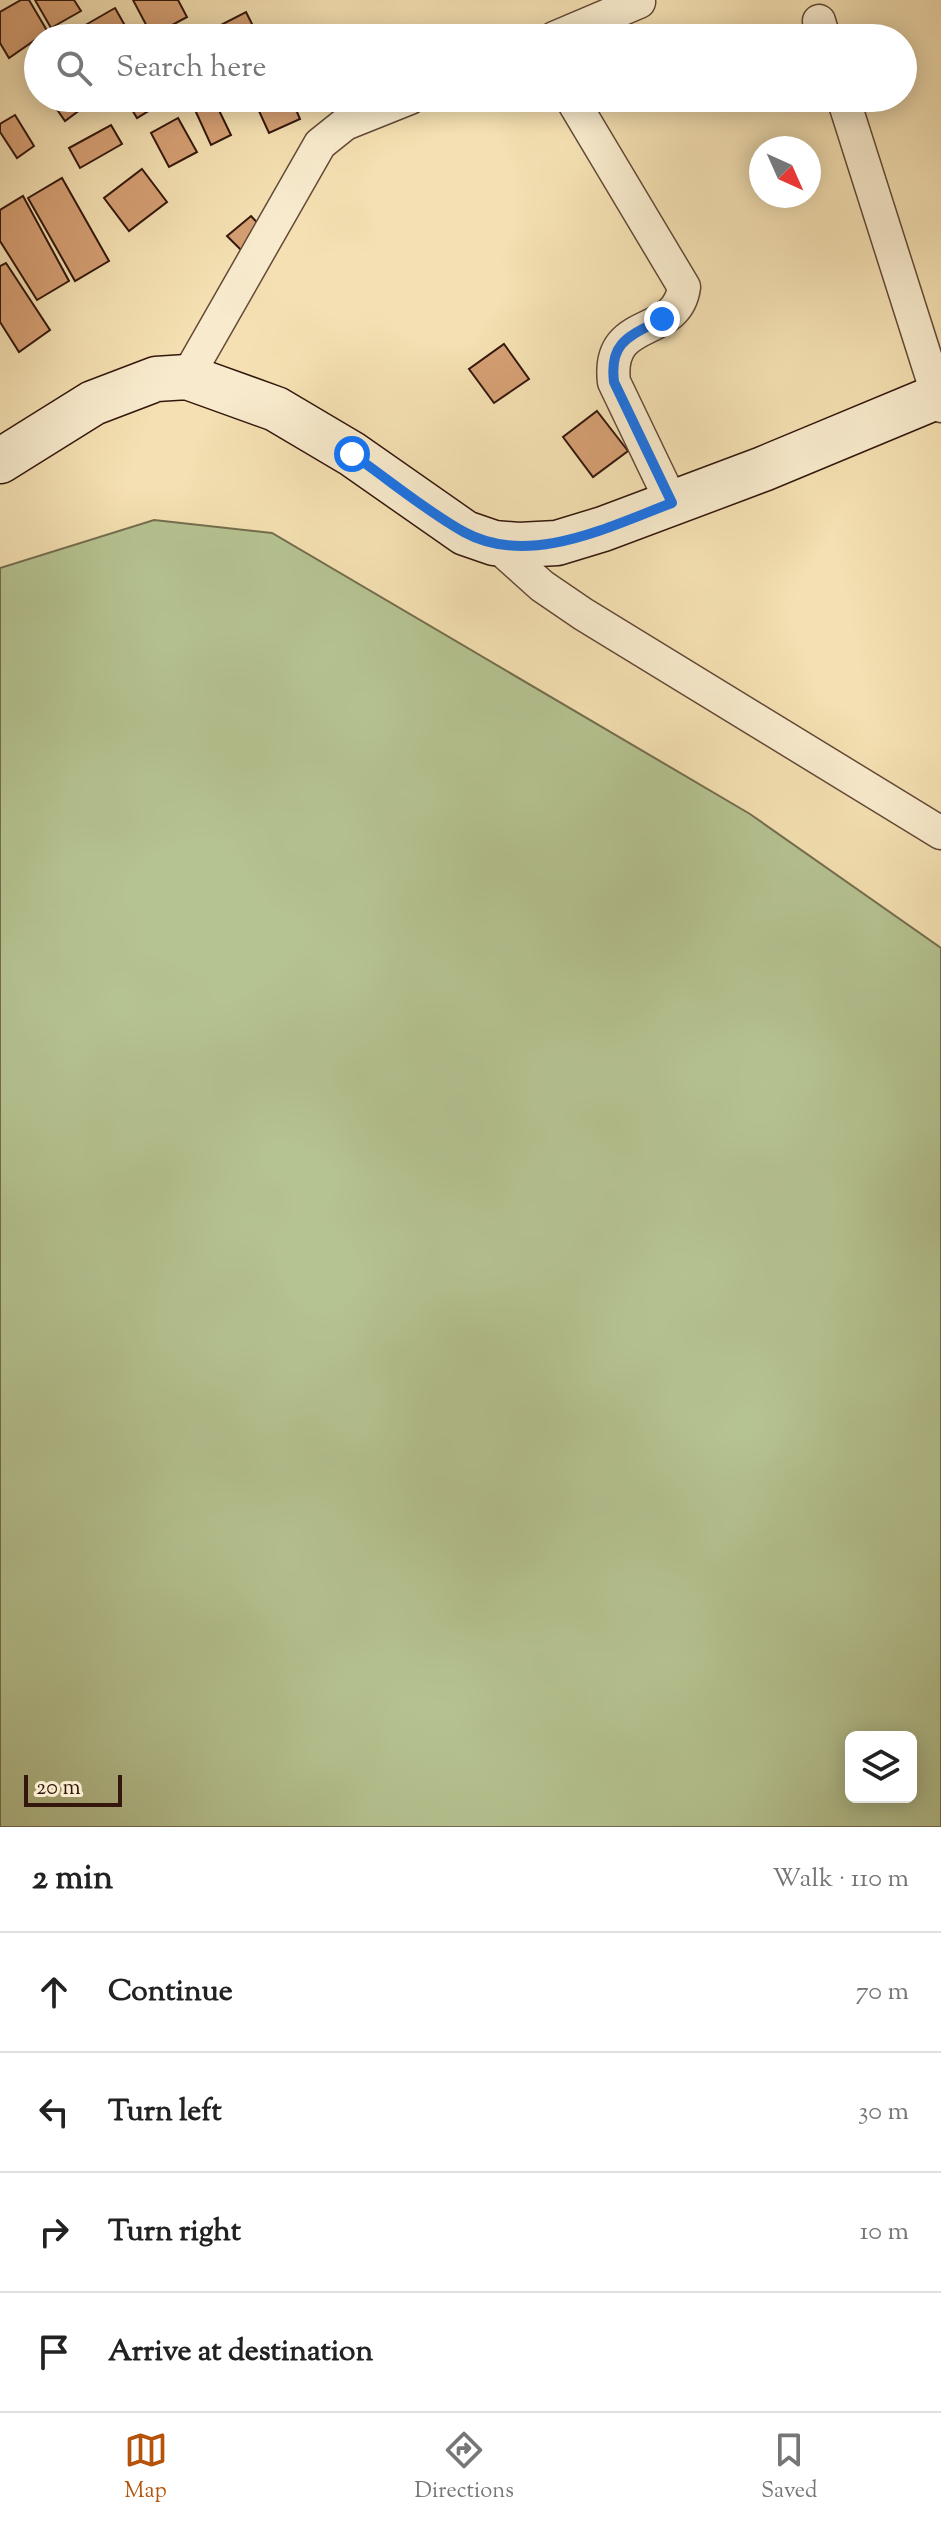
<!DOCTYPE html>
<html lang="en">
<head>
<meta charset="utf-8">
<style>
	body { margin:0; font-family:"Sorts Mill Goudy",serif; background:#f6f6f6; color:#222 }
	.controls { position:absolute; right:24px; bottom:24px; display:grid; overflow:hidden; border-radius:12px; box-shadow:0 4px 20px #0003 }
	.controls button { width:72px; height:72px; display:grid; place-items:center; padding:0; border:0; border-bottom:2px solid #e0e0e0; background:#fff; color:#222; font:40px sans-serif }
	.compass { position:absolute; left:749px; top:136px; width:72px; height:72px; border-radius:50%; background:#fff; box-shadow:0 4px 20px #0003; rotate:135deg }
	.scale { position:absolute; left:24px; bottom:20px; width:98px; box-sizing:border-box; padding-left:8px; border:4px solid #33170c; border-top:0; font-size:22px; line-height:28px; white-space:nowrap; color:#33170c; -webkit-text-stroke:6px #f8ebcd; paint-order:stroke }
	.stop { position:absolute; width:24px; height:24px; margin:-18px; border:6px solid #1a73e8; border-radius:50%; background:#fff }
	.stop.end { background:#1a73e8; border-color:#fff; box-shadow:0 2px 8px #0008 }
	.list { margin:0; padding:0; list-style:none }
	h2 { display:flex; justify-content:space-between; align-items:center; height:104px; margin:0; padding:0 32px; font-size:34px }
	h2 small { font-size:26px; font-weight:400; color:#767676 }
	.list li { display:grid; grid-template-columns:52px 1fr auto; gap:24px; align-items:center; box-sizing:border-box; height:120px; padding:0 32px; border-top:2px solid #e0e0e0 }
	.list b { display:block; font-size:30px; white-space:nowrap }
	.list em { font-size:26px; font-style:normal; color:#767676 }
	.icon { flex:none; width:44px; height:44px; fill:none; stroke:currentColor; stroke-width:2; stroke-linecap:round; stroke-linejoin:round }
	.map { position:relative; flex:none; width:941px; height:1827px; overflow:hidden }
	.search { position:absolute; background:#fff; box-shadow:0 4px 20px #0003; left:24px; right:24px; top:24px; height:88px; display:flex; align-items:center; gap:20px; box-sizing:border-box; padding:0 28px; border-radius:44px; color:#767676; font-size:30px }
	.sheet { height:584px; background:#fff }
	nav { display:flex; justify-content:space-around; align-items:center; box-sizing:border-box; height:112px; border-top:2px solid #e0e0e0; background:#fff; font-size:22px; color:#767676 }
	nav a { display:grid; justify-items:center; gap:4px }
	nav .on { color:#b45309 }
	.map>svg:first-child { display:block }
</style>
</head>
<body>
<div class="map">
<svg width="941" height="1827" viewBox="0 0 941 1827">
	<rect width="100%" height="100%" fill="#f4e0b2"/>
	<filter id="stains"><feTurbulence type="fractalNoise" baseFrequency=".0025" numOctaves="4"/><feColorMatrix values="0 0 0 0 .2 0 0 0 0 .09 0 0 0 0 .02 0 0 0 .5 -.17"/></filter>
	<radialGradient id="worn" r=".72"><stop offset=".6" stop-color="#630" stop-opacity="0"/><stop offset="1" stop-color="#630" stop-opacity=".3"/></radialGradient>
	<path fill="#b5c391" stroke="#746d4e" stroke-width="2" fill-rule="evenodd" d="M154,520l118,13 478,281 191,134v879h-941v-1259zM851,1737h60v60h-60z"/>
	<path fill="#d59f73" stroke="#33170c" stroke-width="2" d="M21,0h8l20,34 -11,4 -29,20 -9,-15v-31z
		M35,0h39l7,11 -30,17z
		M133,0h45l9,17 -35,19z
		M115,8l17,30h-53l-4,-7z
		M246,12l13,26h-42l-4,-9z
		M49,98h47l-31,23z
		M125,98h42l1,1 -31,19z
		M253,98h38l9,21 -31,14z
		M214,100l17,35 -20,10 -16,-35z
		M15,115l19,31 -17,12 -17,-26v-8z
		M178,118l19,34 -28,15 -18,-34z
		M111,125l11,19 -42,24 -11,-20z
		M142,169l25,33 -38,29 -25,-33z
		M62,178l47,83 -34,20 -47,-83z
		M23,196l46,85 -32,19 -37,-59v-31z
		M251,216l14,15 -23,20 -15,-15z
		M6,263l44,67 -31,22 -19,-30v-56z
		M504,344l25,35 -35,24 -25,-34z
		M597,411l31,40 -35,26 -30,-40z"/>
	<g fill="none" stroke-linecap="round" stroke-linejoin="round">
		<g stroke="#634936" stroke-width="35">
			<path id="minor" d="M819,21l5,17
				M554,38l85,-36
				M571,98l113,189c-7,53 -78,27 -70,95l58,121
				M843,98l98,308
				M187,377l133,-233 25,-20 65,-26
				M494,543l48,43 41,28 358,219"/>
		</g>
		<g stroke="#33170c" stroke-width="47">
			<path id="secondary" d="M0,461l93,-58 63,-24 31,-2 89,32 76,45 113,79 29,10 25,2 38,-2 46,-14 160,-60 178,-74"/>
		</g>
		<use href="#minor" stroke="#f8ebcd" stroke-width="32"/>
		<use href="#secondary" stroke="#f8ebcd" stroke-width="44"/>
	</g>
	<g fill="none" stroke-linecap="round" stroke-linejoin="round">
		<path stroke="#1a73e8" stroke-width="10" d="M352,454c36,25 74,57 112,78 65,36 146,-6 208,-29l-58,-121c-5,-41 16,-46 48,-63"/>
	</g>
	<rect width="100%" height="100%" filter="url(#stains)"/>
	<rect width="100%" height="100%" fill="url(#worn)"/>
</svg>
<div class="controls">
<button><svg class="icon" aria-label="layers" viewBox="0 0 24 24"><path d="M12 4l9 5-9 5-9-5zM3 14l9 5 9-5"/></svg></button>
</div>
<svg class="compass" viewBox="-18 -18 36 36"><path d="M0-13l5 13h-10z" fill="#e53935"/><path d="M0 13l5-13h-10z" fill="#767676"/></svg>
<div class="scale">20 m</div>
<div class="stop" style="left:352px;top:454px"></div>
<div class="stop end" style="left:662px;top:319px"></div>
<div class="search"><svg class="icon" aria-label="search" viewBox="0 0 24 24"><circle cx="10" cy="10" r="6"/><path d="M15 15l6 6"/></svg>Search here</div>
</div>
<section class="sheet">
<h2>2 min<small>Walk · 110 m</small></h2>
<ul class="list">
<li><svg class="icon" aria-label="ahead" viewBox="0 0 24 24"><path d="M12 20V5M6 11l6-6 6 6"/></svg><div><b>Continue</b></div><em>70 m</em></li>
<li><svg class="icon" aria-label="left" viewBox="0 0 24 24"><path d="M17 20v-9H6M10 6l-5 5 5 5"/></svg><div><b>Turn left</b></div><em>30 m</em></li>
<li><svg class="icon" aria-label="right" viewBox="0 0 24 24"><path d="M7 20v-9h11M14 6l5 5-5 5"/></svg><div><b>Turn right</b></div><em>10 m</em></li>
<li><svg class="icon" aria-label="arrive" viewBox="0 0 24 24"><path d="M6 21V4h12l-3 4 3 4H6"/></svg><div><b>Arrive at destination</b></div></li>
</ul>
</section>
<nav>
<a class="on"><svg class="icon" aria-label="map" viewBox="0 0 24 24"><path d="M3 6l6-2 6 2 6-2v14l-6 2-6-2-6 2zM9 4v14M15 6v14"/></svg>Map</a>
<a><svg class="icon" aria-label="directions" viewBox="0 0 24 24"><path d="M12 3l9 9-9 9-9-9zM9 14v-3h6M13 9l2 2-2 2"/></svg>Directions</a>
<a><svg class="icon" aria-label="saved" viewBox="0 0 24 24"><path d="M7 4h10v16l-5-4-5 4z"/></svg>Saved</a>
</nav>
</body>
</html>
